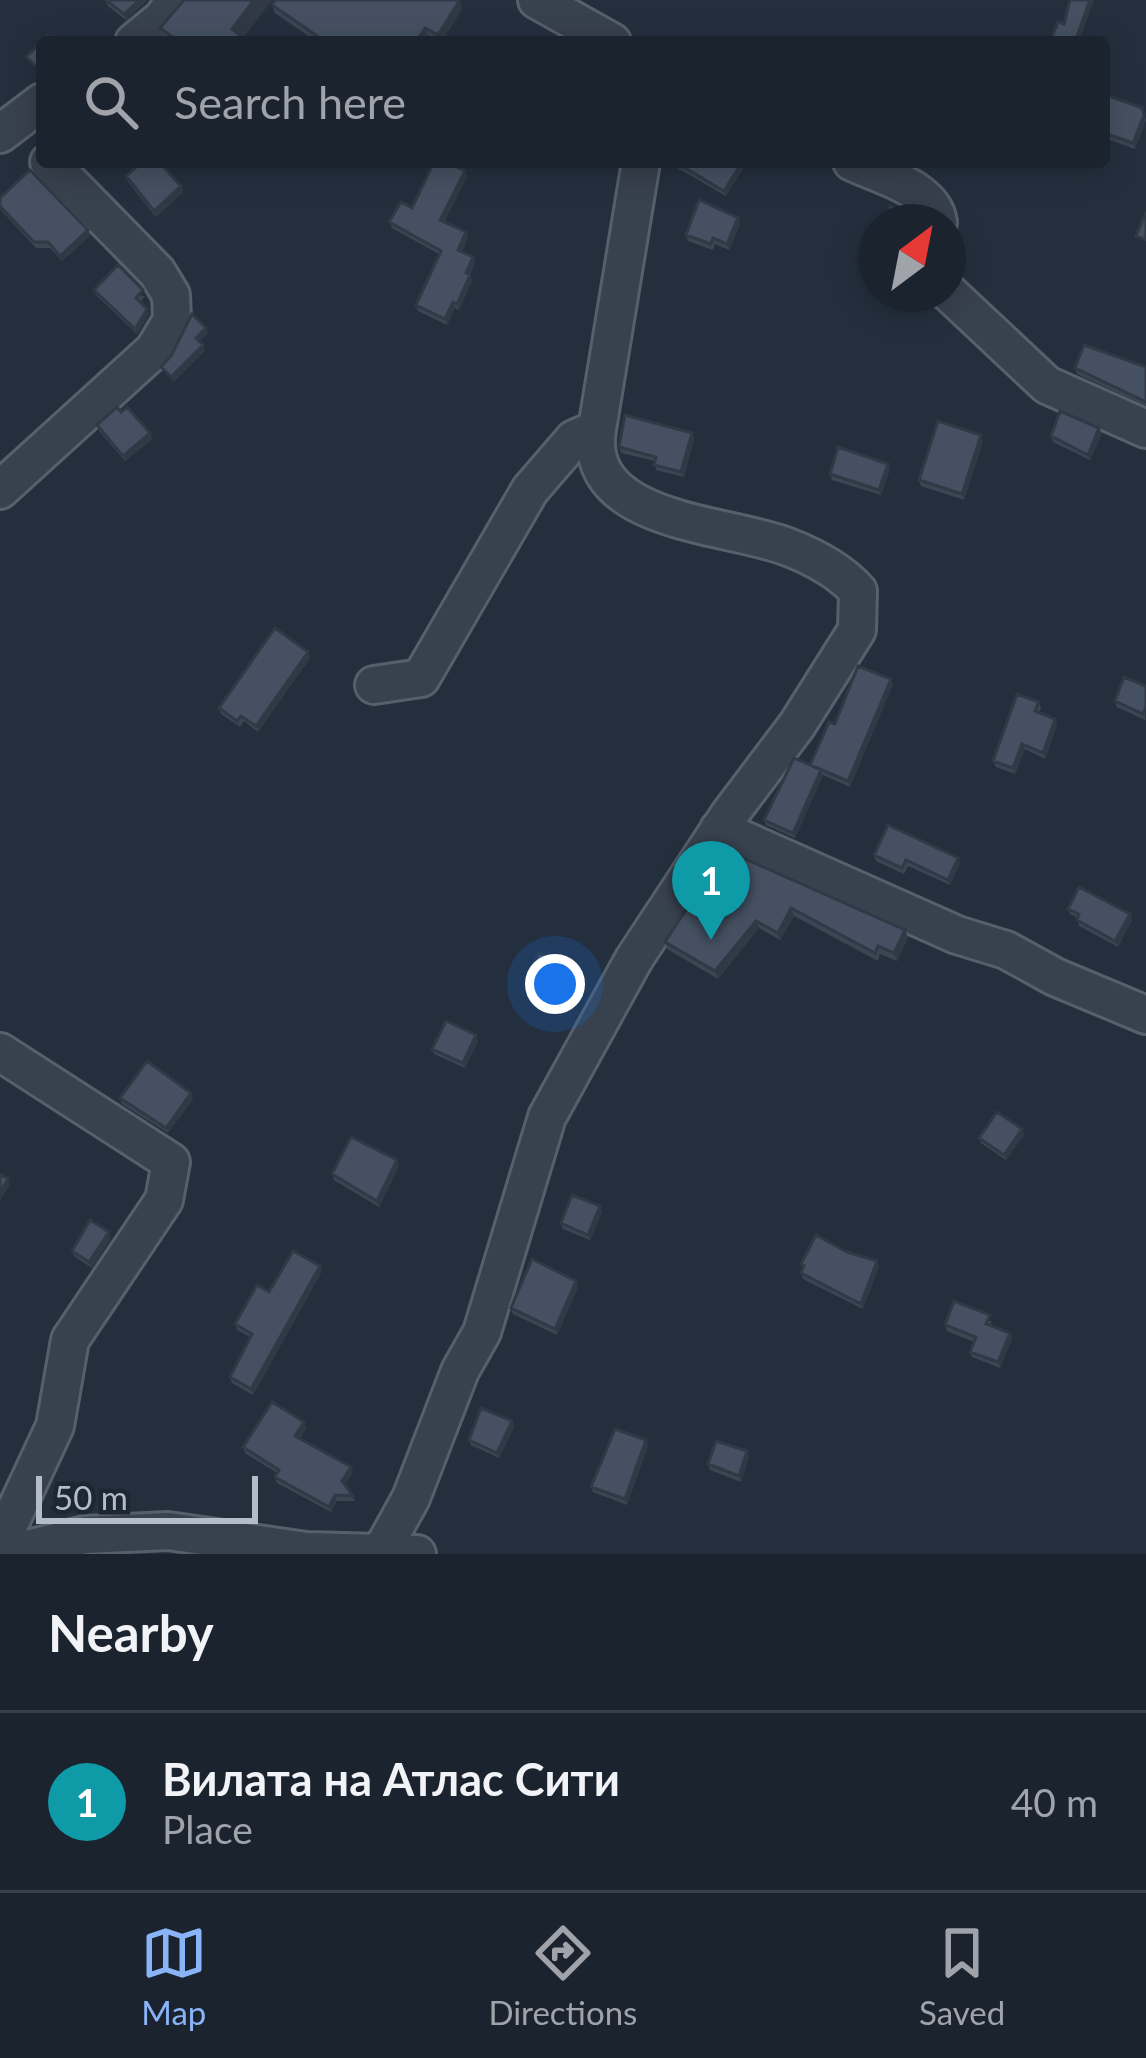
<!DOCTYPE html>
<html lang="en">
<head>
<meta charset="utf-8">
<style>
	body { margin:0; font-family:Lato,sans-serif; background:#282f3a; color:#f1f3f6 }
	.compass { position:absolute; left:858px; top:204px; width:108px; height:108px; border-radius:50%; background:#1b232e; box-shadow:0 6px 30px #0003; rotate:32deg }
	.scale { position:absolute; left:36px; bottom:30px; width:222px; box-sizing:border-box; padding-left:12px; border:6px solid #b4bcc9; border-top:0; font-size:33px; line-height:42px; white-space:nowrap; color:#b4bcc9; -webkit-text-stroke:9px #1d2633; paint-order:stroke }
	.you { position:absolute; left:555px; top:984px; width:42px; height:42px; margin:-30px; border:9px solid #fff; border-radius:50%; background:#1a73e8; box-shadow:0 0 0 18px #1a73e833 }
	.badge { display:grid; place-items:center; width:78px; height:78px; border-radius:50%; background:#8ab4f8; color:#fff; font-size:39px; font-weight:700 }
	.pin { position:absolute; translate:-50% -99px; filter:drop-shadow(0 3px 6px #0008) }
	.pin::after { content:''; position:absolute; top:63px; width:42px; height:36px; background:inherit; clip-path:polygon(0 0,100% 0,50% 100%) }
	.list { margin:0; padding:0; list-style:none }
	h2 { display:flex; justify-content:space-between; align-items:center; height:156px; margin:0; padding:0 48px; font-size:51px }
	h2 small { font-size:39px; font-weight:400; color:#a0a4aa }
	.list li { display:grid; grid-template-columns:78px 1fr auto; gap:36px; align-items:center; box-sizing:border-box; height:180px; padding:0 48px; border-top:3px solid #39404a }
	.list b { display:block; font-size:45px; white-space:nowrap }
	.list p { margin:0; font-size:39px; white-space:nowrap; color:#a0a4aa }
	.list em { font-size:39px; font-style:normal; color:#a0a4aa }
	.icon { flex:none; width:66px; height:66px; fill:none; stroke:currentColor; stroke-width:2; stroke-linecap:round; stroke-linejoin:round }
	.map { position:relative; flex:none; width:1146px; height:1554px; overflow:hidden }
	.search { position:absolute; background:#1b232e; box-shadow:0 6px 30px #0003; left:36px; right:36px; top:36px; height:132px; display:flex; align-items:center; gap:30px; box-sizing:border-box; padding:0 42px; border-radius:12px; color:#a0a4aa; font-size:45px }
	.sheet { height:336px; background:#1b232e }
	nav { display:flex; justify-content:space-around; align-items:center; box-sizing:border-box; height:168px; border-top:3px solid #39404a; background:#1b232e; font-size:33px; color:#a0a4aa }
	nav a { display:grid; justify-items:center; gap:6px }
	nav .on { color:#8ab4f8 }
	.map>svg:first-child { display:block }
</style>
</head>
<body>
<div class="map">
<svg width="1146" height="1554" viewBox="0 0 1146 1554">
	<rect width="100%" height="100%" fill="#242f3e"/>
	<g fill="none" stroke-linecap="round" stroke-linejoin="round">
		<g stroke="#565f6c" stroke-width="42">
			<path id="minor" d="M537,0l75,42
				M134,42l29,-24 12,-18
				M0,134l42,-32
				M852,162c28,13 81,26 86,60
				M948,292l99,93 99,44
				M0,490l154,-140 18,-30 -1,-25 -14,-23 -108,-110
				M374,685l47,-7 109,-188 44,-51 23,-10 44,-267
				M719,829l238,106 49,15 49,27 91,38
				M0,1052l171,110 -7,38 -94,140 -15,86 -55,118
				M7,1554l78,-19 83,-4 138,20 111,3
				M380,1554l31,-56 49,-127 22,-39 65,-215 87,-158 95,-144 68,-90 60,-95 1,-39c-18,-20 -44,-34 -70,-44 -60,-24 -206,-23 -191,-118"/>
		</g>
		<use href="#minor" stroke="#38414e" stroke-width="36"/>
	</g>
	<path fill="#3b4654" d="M106,0h42l-22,20 -18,-14z
		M459,1l3,8 -21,33 -13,-7 -4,7h-107l-42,-29 -3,-8z
		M160,28l82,12 1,2h-78z
		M1104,94l38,14 4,12 -11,29 -31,-11z
		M667,162h80l-21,34z
		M465,171l2,6 -23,45 22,10 2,5 -6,15 11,5 2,5 -5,13 2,6 -13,29 -4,-2 -8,17 -29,-14 -2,-6 23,-51 -47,-26 -3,-6z
		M126,176l55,10 2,6 -27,25 -28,-35z
		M0,198l88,32 2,6 -28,25 -12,-13h-14l-36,-39z
		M738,218l2,6 -11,26 -14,-6 -2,6 -25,-9 -2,-6z
		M94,290l51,6 -5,6 7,7 2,5 -12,20 -41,-39z
		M1146,367v39l-69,-32 -2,-6z
		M121,412l29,21 2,6 -27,22 -26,-30 -2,-6z
		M692,433l2,6 -10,38 -28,-7 -1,-9 -34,-8 -2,-6z
		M1102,434l-12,26 -37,-18 -2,-6z
		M983,441l-19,59 -43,-14 -2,-6z
		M890,469l-9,26 -49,-15 -2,-6z
		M308,652l2,6 -52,74 -14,-11 -4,6 -19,-13 -2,-6z
		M893,684l-43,103 -27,-12 -28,63 -29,-13 -2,-5 46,-55 25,-41z
		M1146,686l-1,34 -28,-13 -2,-6z
		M1039,702l2,6 -2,5 16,6 2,6 -12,34 -20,-10 -10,25 -19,-7 -3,-6z
		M874,855l84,3 2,5 -10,22 -42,-19 -4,8 -28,-13z
		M718,882l187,48 3,8 -11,23 -17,-7 -2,7 -84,-45 -14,24 -21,-12 -41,51 -51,-30 -2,-7z
		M1068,909l62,5 2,6 -14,27 -39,-21 -1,-8 -8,-4z
		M571,973l-11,24 -30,-14 -2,-6z
		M478,1041l-13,27 -31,-14 -2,-5z
		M120,1098l73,1 -25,34 -46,-29z
		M1022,1129l2,6 -18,25 -25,-17 -2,-5z
		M397,1160l2,6 -20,41 -45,-27 -2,-6z
		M600,1206l2,6 -12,28 -27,-11 -2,-6z
		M111,1238l-19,30 -18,-12 -2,-5z
		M847,1252l32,14 -16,43 -60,-30 -2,-6 2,-5 -2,-4z
		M322,1271l-69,124 -21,-12 -2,-6 20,-40 -13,-7 -2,-6 34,-32z
		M578,1287l-21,48 -44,-21 -2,-6z
		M992,1321l-2,4 20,8 2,6 -12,29 -28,-11 -2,-5 4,-10 -27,-11 -2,-6z
		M514,1427l-15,31 -28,-13 -2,-5z
		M306,1428l-6,11 51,28 2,5 -8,13 10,16h-18l-6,11 -54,-29 -2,-6 2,-4 -32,-20 -2,-6z
		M646,1440l2,6 -21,59 -34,-13 -2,-5z
		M747,1451l2,6 -8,25 -31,-12 -2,-6z"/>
	<path fill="#303945" d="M140,0h8l-22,20 -2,-6z
		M254,0h18l-30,40 1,2h-8l-3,-13z
		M1090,0h4l-15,42h-4z
		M459,1l3,8 -22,33 -2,-7z
		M425,28l3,7 -4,7h-8z
		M1144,115l2,5 -11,29 -2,-6z
		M742,162h5l-21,34 -2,-5z
		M465,171l2,6 -25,49 -2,-6z
		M181,186l2,6 -27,25 -2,-6z
		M738,218l2,6 -11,26 -2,-6z
		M88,230l2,6 -28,25 -2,-5z
		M466,232l2,5 -8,19 -2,-6z
		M473,257l2,5 -7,17 -2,-6z
		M470,275l2,6 -13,29 -2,-6z
		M453,302l2,6 -8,17 -2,-6z
		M147,309l2,5 -12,20 -2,-5z
		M206,328l2,5 -10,11 -2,-6z
		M203,345l2,6 -32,32 -2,-6z
		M1099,428l3,6 -12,26 -2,-5z
		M150,433l2,6 -27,22 -2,-5z
		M692,433l2,6 -10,38 -3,-5z
		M981,435l2,6 -19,59 -2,-6z
		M888,464l2,5 -9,26 -2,-5z
		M308,652l2,6 -52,74 -2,-6z
		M891,679l2,5 -43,103 -2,-6z
		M1055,719l2,6 -12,34 -2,-6z
		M1022,744l3,5 -10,25 -2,-6z
		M821,770l2,6 -28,62 -2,-5z
		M958,858l2,5 -10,22 -2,-5z
		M791,908l3,8 -14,24 -2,-7z
		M1130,914l2,6 -14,27 -3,-6z
		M756,921l3,7 -41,51 -3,-8z
		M905,930l3,8 -11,23 -3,-8z
		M569,967l2,6 -11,24 -2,-6z
		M476,1035l2,6 -13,27 -2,-5z
		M191,1093l2,6 -25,34 -2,-5z
		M1022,1129l2,6 -18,25 -2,-5z
		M397,1160l2,6 -20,41 -2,-6z
		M8,1179l2,6 -10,16v-9z
		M600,1206l2,6 -12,28 -2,-5z
		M109,1232l2,6 -19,30 -3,-6z
		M877,1261l2,5 -16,43 -2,-5z
		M320,1266l2,5 -69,124 -2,-6z
		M576,1281l2,6 -21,48 -2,-6z
		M1010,1333l2,6 -12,29 -2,-6z
		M512,1421l2,6 -15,31 -2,-5z
		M304,1422l2,6 -9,14 -2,-6z
		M646,1440l2,6 -21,59 -2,-6z
		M747,1451l2,6 -8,25 -2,-6z
		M351,1467l2,5 -9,15 -2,-6z
		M335,1495l2,6 -6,11 -2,-5z"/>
	<path fill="#455162" stroke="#303945" stroke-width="3" d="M106,0h34l-16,14z
		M184,0h70l-22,29 8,6 -5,7h-56l-19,-14z
		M275,0h183l1,1 -21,34 -13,-7 -9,14h-90l-54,-37z
		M1070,0h20l-15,42h-25l8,-20 6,2z
		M48,36l7,6h-13v30l-16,-15z
		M1104,94l38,14 2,7 -11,28 -29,-10z
		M142,162h17l22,24 -27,25 -28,-35z
		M434,162h12l19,9 -25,49 26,12 -8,18 15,7 -7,16 4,2 -13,29 -4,-2 -8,17 -29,-14 25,-54 -52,-29 12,-20 11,6z
		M675,162h67l-18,29z
		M30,170l58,60 -28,26 -12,-14h-14l-34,-36v-8z
		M699,200l39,18 -11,26 -14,-6 -2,6 -25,-9z
		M890,206l22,10 2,6h-31z
		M1146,212v28l-10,-4z
		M118,265l25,25 -7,8 11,11 -12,20 -41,-39z
		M192,314l14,14 -10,10 7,7 -32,32 -10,-10 10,-11z
		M1084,345l62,22v35l-71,-34z
		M117,407l4,5 6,-5 23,26 -27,23 -26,-31z
		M1060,411l39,17 -11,27 -37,-19z
		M625,415l67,18 -11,39 -27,-7 2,-8 -37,-10z
		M938,421l43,14 -19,59 -43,-14z
		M838,447l50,17 -9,26 -49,-16z
		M275,628l33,24 -52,74 -15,-10 -4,5 -18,-13z
		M858,666l33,13 -43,102 -38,-16 19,-43 6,2z
		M1124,677l22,9v21l-3,7 -28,-13z
		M1017,694l22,8 -4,9 20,8 -12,34 -21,-9 -9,24 -20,-7z
		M794,758l27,12 -28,63 -29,-13z
		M888,825l70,33 -10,22 -42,-20 -4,8 -28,-13z
		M734,854l171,76 -11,23 -16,-7 -3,7 -84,-45 -13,25 -22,-12 -41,50 -50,-29 43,-66 10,6z
		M1079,887l51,27 -15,27 -38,-21 2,-6 -11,-5z
		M539,953l30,14 -11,24 -30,-14z
		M446,1021l30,14 -13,28 -31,-14z
		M147,1061l44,32 -25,35 -46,-30z
		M997,1112l25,17 -18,26 -25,-17z
		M351,1137l46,23 -20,41 -45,-27z
		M0,1174l8,5 -8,13z
		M572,1195l28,11 -12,29 -27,-12z
		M90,1220l19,12 -20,30 -17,-11z
		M816,1235l31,17 30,9 -16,43 -60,-31 3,-8 -3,-1z
		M293,1251l27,15 -69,123 -21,-12 22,-43 -17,-10 22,-39 12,7z
		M532,1259l44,22 -21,48 -44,-21z
		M954,1301l36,14 -4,9 24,9 -12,29 -28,-10 6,-15 -31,-12z
		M272,1402l32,20 -9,14 56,31 -9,14 11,15 -18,-1 -6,12 -54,-30 4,-7 -36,-23z
		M481,1408l31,13 -15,32 -28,-13z
		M615,1429l31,11 -21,59 -34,-12z
		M716,1441l31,10 -8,25 -31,-12z"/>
</svg>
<svg class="compass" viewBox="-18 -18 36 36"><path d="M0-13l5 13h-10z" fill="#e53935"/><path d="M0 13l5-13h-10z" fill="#a0a4aa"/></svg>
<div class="scale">50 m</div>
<div class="you"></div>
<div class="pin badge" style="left:711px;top:940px;background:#0f9aa8">1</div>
<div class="search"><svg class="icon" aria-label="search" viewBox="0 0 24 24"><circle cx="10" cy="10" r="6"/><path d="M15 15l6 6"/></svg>Search here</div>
</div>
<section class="sheet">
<h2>Nearby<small></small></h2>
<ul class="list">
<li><span class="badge" style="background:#0f9aa8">1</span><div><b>Вилата на Атлас Сити</b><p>Place</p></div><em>40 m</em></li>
</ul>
</section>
<nav>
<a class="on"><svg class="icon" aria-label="map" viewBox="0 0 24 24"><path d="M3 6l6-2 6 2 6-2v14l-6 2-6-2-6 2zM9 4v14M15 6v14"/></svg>Map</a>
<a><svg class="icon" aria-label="directions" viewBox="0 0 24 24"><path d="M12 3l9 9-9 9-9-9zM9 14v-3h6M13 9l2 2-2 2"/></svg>Directions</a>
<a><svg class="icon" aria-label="saved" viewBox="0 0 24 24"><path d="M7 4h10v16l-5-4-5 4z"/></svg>Saved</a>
</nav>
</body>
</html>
